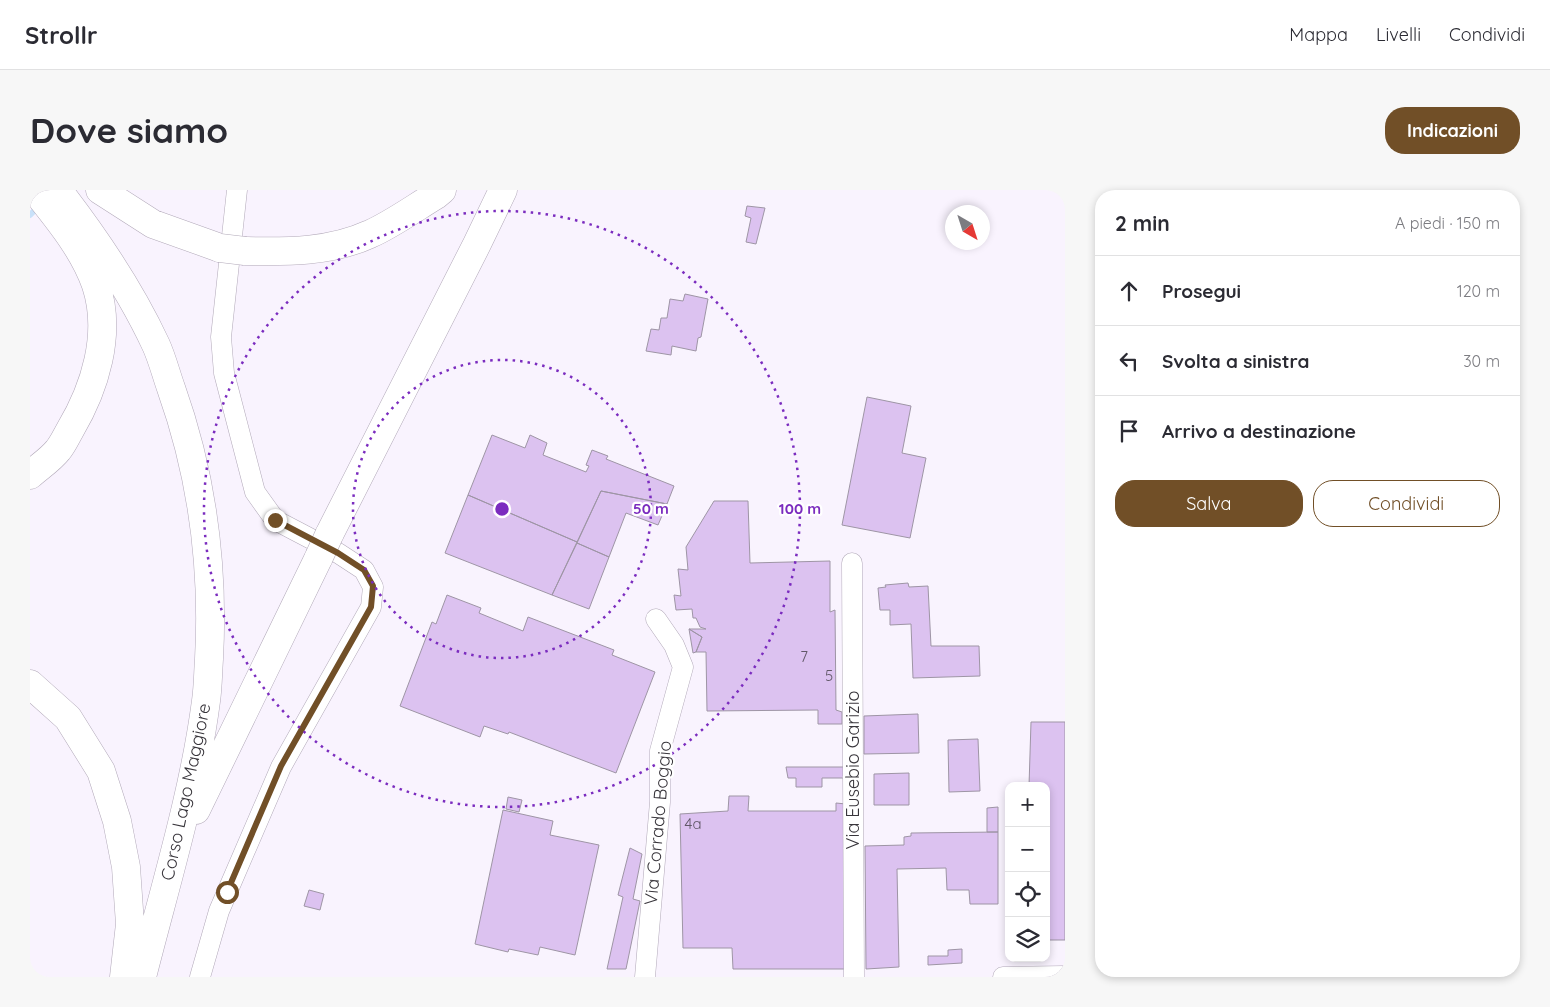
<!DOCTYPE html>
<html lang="it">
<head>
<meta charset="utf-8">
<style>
	body { margin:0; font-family:Quicksand,sans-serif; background:#f7f7f7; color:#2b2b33 }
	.controls { position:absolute; right:15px; bottom:15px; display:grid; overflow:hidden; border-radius:10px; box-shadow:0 2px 8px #0003 }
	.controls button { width:45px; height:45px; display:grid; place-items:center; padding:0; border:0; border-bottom:1px solid #e1e1e2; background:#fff; color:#2b2b33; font:25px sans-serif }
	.compass { position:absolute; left:915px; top:15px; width:45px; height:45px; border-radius:50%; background:#fff; box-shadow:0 2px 8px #0003; rotate:141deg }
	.stop { position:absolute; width:15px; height:15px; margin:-11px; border:4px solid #714f27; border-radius:50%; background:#fff }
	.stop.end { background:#714f27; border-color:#fff; box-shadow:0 1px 5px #0008 }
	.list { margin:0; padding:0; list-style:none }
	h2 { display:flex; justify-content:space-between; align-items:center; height:65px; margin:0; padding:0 20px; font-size:21px }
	h2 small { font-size:16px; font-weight:400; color:#7c7c81 }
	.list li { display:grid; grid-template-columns:32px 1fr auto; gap:15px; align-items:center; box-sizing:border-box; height:70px; padding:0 20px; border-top:1px solid #e1e1e2 }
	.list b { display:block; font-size:19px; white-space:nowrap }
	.list em { font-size:16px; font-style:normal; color:#7c7c81 }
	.actions { display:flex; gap:10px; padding:15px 20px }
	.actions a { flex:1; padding:11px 0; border:1px solid #714f27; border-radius:20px; text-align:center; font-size:18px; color:#714f27 }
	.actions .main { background:#714f27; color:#fff }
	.icon { flex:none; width:28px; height:28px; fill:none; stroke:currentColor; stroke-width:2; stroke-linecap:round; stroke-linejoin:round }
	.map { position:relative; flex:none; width:1035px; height:787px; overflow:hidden; border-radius:20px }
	header { display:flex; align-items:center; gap:30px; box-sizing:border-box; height:70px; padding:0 25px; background:#fff; border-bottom:1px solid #e1e1e2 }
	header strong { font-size:24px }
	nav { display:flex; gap:28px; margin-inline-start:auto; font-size:18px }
	.intro { display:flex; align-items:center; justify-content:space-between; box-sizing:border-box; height:120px; padding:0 30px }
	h1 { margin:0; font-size:35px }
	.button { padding:12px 22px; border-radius:20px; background:#714f27; color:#fff; font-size:18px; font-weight:700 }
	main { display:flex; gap:30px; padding:0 30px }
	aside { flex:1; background:#fff; border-radius:20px; box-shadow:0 2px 8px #0003 }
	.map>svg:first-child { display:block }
</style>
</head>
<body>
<header>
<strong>Strollr</strong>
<nav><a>Mappa</a><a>Livelli</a><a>Condividi</a></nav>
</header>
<div class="intro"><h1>Dove siamo</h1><a class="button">Indicazioni</a></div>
<main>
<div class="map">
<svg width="1035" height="787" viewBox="0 0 1035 787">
	<rect width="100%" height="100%" fill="#f9f3fe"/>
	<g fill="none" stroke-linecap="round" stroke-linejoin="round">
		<path stroke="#c9e1f9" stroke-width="6" d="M0,25l10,-10"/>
	</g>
	<path fill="#dcc2f0" stroke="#9e95a5" d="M717,16l18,2 -9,36 -10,-2 5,-24 -6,-2z
		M655,104l23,5 -7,38 -3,1 -2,13 -24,-5 -1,9 -25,-4 5,-22 8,1 2,-12h6l3,-19 13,2z
		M837,207l44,9 -9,47 24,5 -16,80 -68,-13z
		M462,245l33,13 5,-13 17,8 -4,12 43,17 3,-6 -3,-1 6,-15 16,6 -2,3 68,27 -7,18 -66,-13 -24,51 -109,-47z
		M571,301l66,13 -9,21 -32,-12 -17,44 -32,-14z
		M438,305l109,47 -25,53 -107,-42z
		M684,311h34l2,62 80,-2v51l5,-2 1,100 6,2v12h-24v-14l-111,1 -1,-59h-10l6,-15 -13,-8h17l-6,-2 -4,-9h-3l-1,-9 -16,1 -2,-15 7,1 -3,-27 10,1 -2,-23z
		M547,353l32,14 -20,52 -37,-14z
		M878,393l1,4 19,-1 3,60h48l1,30 -67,2 -2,-54 -21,1v-15h-10l-2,-22 8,-1 -1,-2z
		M417,405l34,13 -2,5 44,18 5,-14 86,33 -2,5 43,17 -39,101 -107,-41 -1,2 -24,-8 -4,11 -80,-31 32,-84 4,2z
		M659,439l13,8 -6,15 -3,1z
		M888,524l1,39 -55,1v-38z
		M1001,532h34v218h-19v-154h-17z
		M948,549l2,52 -31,1 -1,-52z
		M756,577h58l1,11h-23v9h-26v-9h-8z
		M879,583v32h-35v-31z
		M699,606h20l-1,15h88v-8l10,1 3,165h-116l-1,-21h-49l-3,-134 48,-3z
		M478,607l14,3 -3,12 -13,-3z
		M968,617v25h-11v-24z
		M473,620l50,11 -3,14 49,10 -24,110 -35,-8 -2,8 -29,-6 -1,3 -33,-8z
		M968,642v72h-28l-1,-14h-22l-1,-22 -49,1 2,98 -33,2 -1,-123 39,-1v-8l7,-1v-3z
		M600,658l12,6 -9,45 7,2 -14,68h-19l16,-72 -5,-2z
		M279,700l15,4 -4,16 -16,-4z
		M932,759v14l-34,2v-9h20v-6z"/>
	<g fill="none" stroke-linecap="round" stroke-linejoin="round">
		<g stroke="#b2a9b9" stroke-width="21">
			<path id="street" d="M822,373l2,414
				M170,787l19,-66 62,-144 90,-160 2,-20 -9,-17 -26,-17 -63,-33 -20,-28 -31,-119 -3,-36 16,-147
				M615,787l15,-175v-51l23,-84 -9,-22 -18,-26
				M973,787l62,-1"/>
		</g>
		<g stroke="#b2a9b9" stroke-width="29">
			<path id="highway" d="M28,0c38,49 72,99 98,155 6,13 10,29 15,43 31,87 43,179 38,271 -1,14 -1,28 -3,42 -12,92 -41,185 -64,276
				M70,0l53,34 67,24
				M215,61c43,1 86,1 125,-17 21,-9 46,-27 66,-39l6,-5
				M0,285c9,-8 21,-16 28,-25 5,-6 8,-13 12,-20 25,-42 42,-96 26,-145 -12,-35 -38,-66 -61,-95
				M299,345l148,-291 26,-54
				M0,494l38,34 33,53 16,50 9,46 4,57 -6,53
				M166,620l123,-253"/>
		</g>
		<use href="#street" stroke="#fff" stroke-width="20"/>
		<use href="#highway" stroke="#fff" stroke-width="28"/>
		<g stroke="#b2a9b9" stroke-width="29" stroke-linecap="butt">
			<path id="highway-bridge" d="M190,58l25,3
				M289,367l10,-22"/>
		</g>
		<use href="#highway-bridge" stroke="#fff" stroke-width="28"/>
	</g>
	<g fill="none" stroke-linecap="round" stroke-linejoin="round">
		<path stroke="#714f27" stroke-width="6" d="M197,702l54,-126 90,-159 2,-21 -9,-16 -26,-17 -63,-33"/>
	</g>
	<g fill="none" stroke="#7b2cbf" stroke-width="2.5" stroke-dasharray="2.5 5">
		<circle cx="472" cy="319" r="149"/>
		<circle cx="472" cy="319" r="298"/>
	</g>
	<g text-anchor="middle" stroke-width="4.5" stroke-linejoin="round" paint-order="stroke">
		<g font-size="15" fill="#615868">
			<text x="774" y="472">7</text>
			<text x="799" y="491">5</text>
			<text x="663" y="639">4a</text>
		</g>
		<g font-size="18" fill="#38353b" stroke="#fff">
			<text transform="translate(823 580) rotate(-90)" y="6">Via Eusebio Garizio</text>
			<text transform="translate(156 602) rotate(-78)" y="6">Corso Lago Maggiore</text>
			<text transform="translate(628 633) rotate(-85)" y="6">Via Corrado Boggio</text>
		</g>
	</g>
	<circle cx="472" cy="319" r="8" fill="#7b2cbf" stroke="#fff" stroke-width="2.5"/>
	<g font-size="15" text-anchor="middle" font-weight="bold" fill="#7b2cbf" stroke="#fff" stroke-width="4.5" stroke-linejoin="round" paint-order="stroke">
		<text x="621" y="324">50 m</text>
		<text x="770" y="324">100 m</text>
	</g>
</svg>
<div class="controls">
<button>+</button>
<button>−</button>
<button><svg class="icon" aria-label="locate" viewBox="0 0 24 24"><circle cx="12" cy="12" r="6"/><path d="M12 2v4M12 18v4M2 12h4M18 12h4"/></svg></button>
<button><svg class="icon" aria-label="layers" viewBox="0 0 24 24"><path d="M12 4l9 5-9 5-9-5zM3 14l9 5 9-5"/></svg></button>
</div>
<svg class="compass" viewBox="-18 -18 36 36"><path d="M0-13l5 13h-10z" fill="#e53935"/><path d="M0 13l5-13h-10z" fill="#7c7c81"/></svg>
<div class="stop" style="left:197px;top:702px"></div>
<div class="stop end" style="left:245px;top:330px"></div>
</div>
<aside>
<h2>2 min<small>A piedi · 150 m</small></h2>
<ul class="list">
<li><svg class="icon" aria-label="ahead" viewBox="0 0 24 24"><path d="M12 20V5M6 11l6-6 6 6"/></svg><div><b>Prosegui</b></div><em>120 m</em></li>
<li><svg class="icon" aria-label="left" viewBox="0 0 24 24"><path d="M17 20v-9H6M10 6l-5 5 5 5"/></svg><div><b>Svolta a sinistra</b></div><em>30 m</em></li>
<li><svg class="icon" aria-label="arrive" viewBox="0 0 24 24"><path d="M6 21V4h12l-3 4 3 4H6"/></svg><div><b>Arrivo a destinazione</b></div></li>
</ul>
<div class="actions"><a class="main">Salva</a><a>Condividi</a></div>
</aside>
</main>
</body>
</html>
